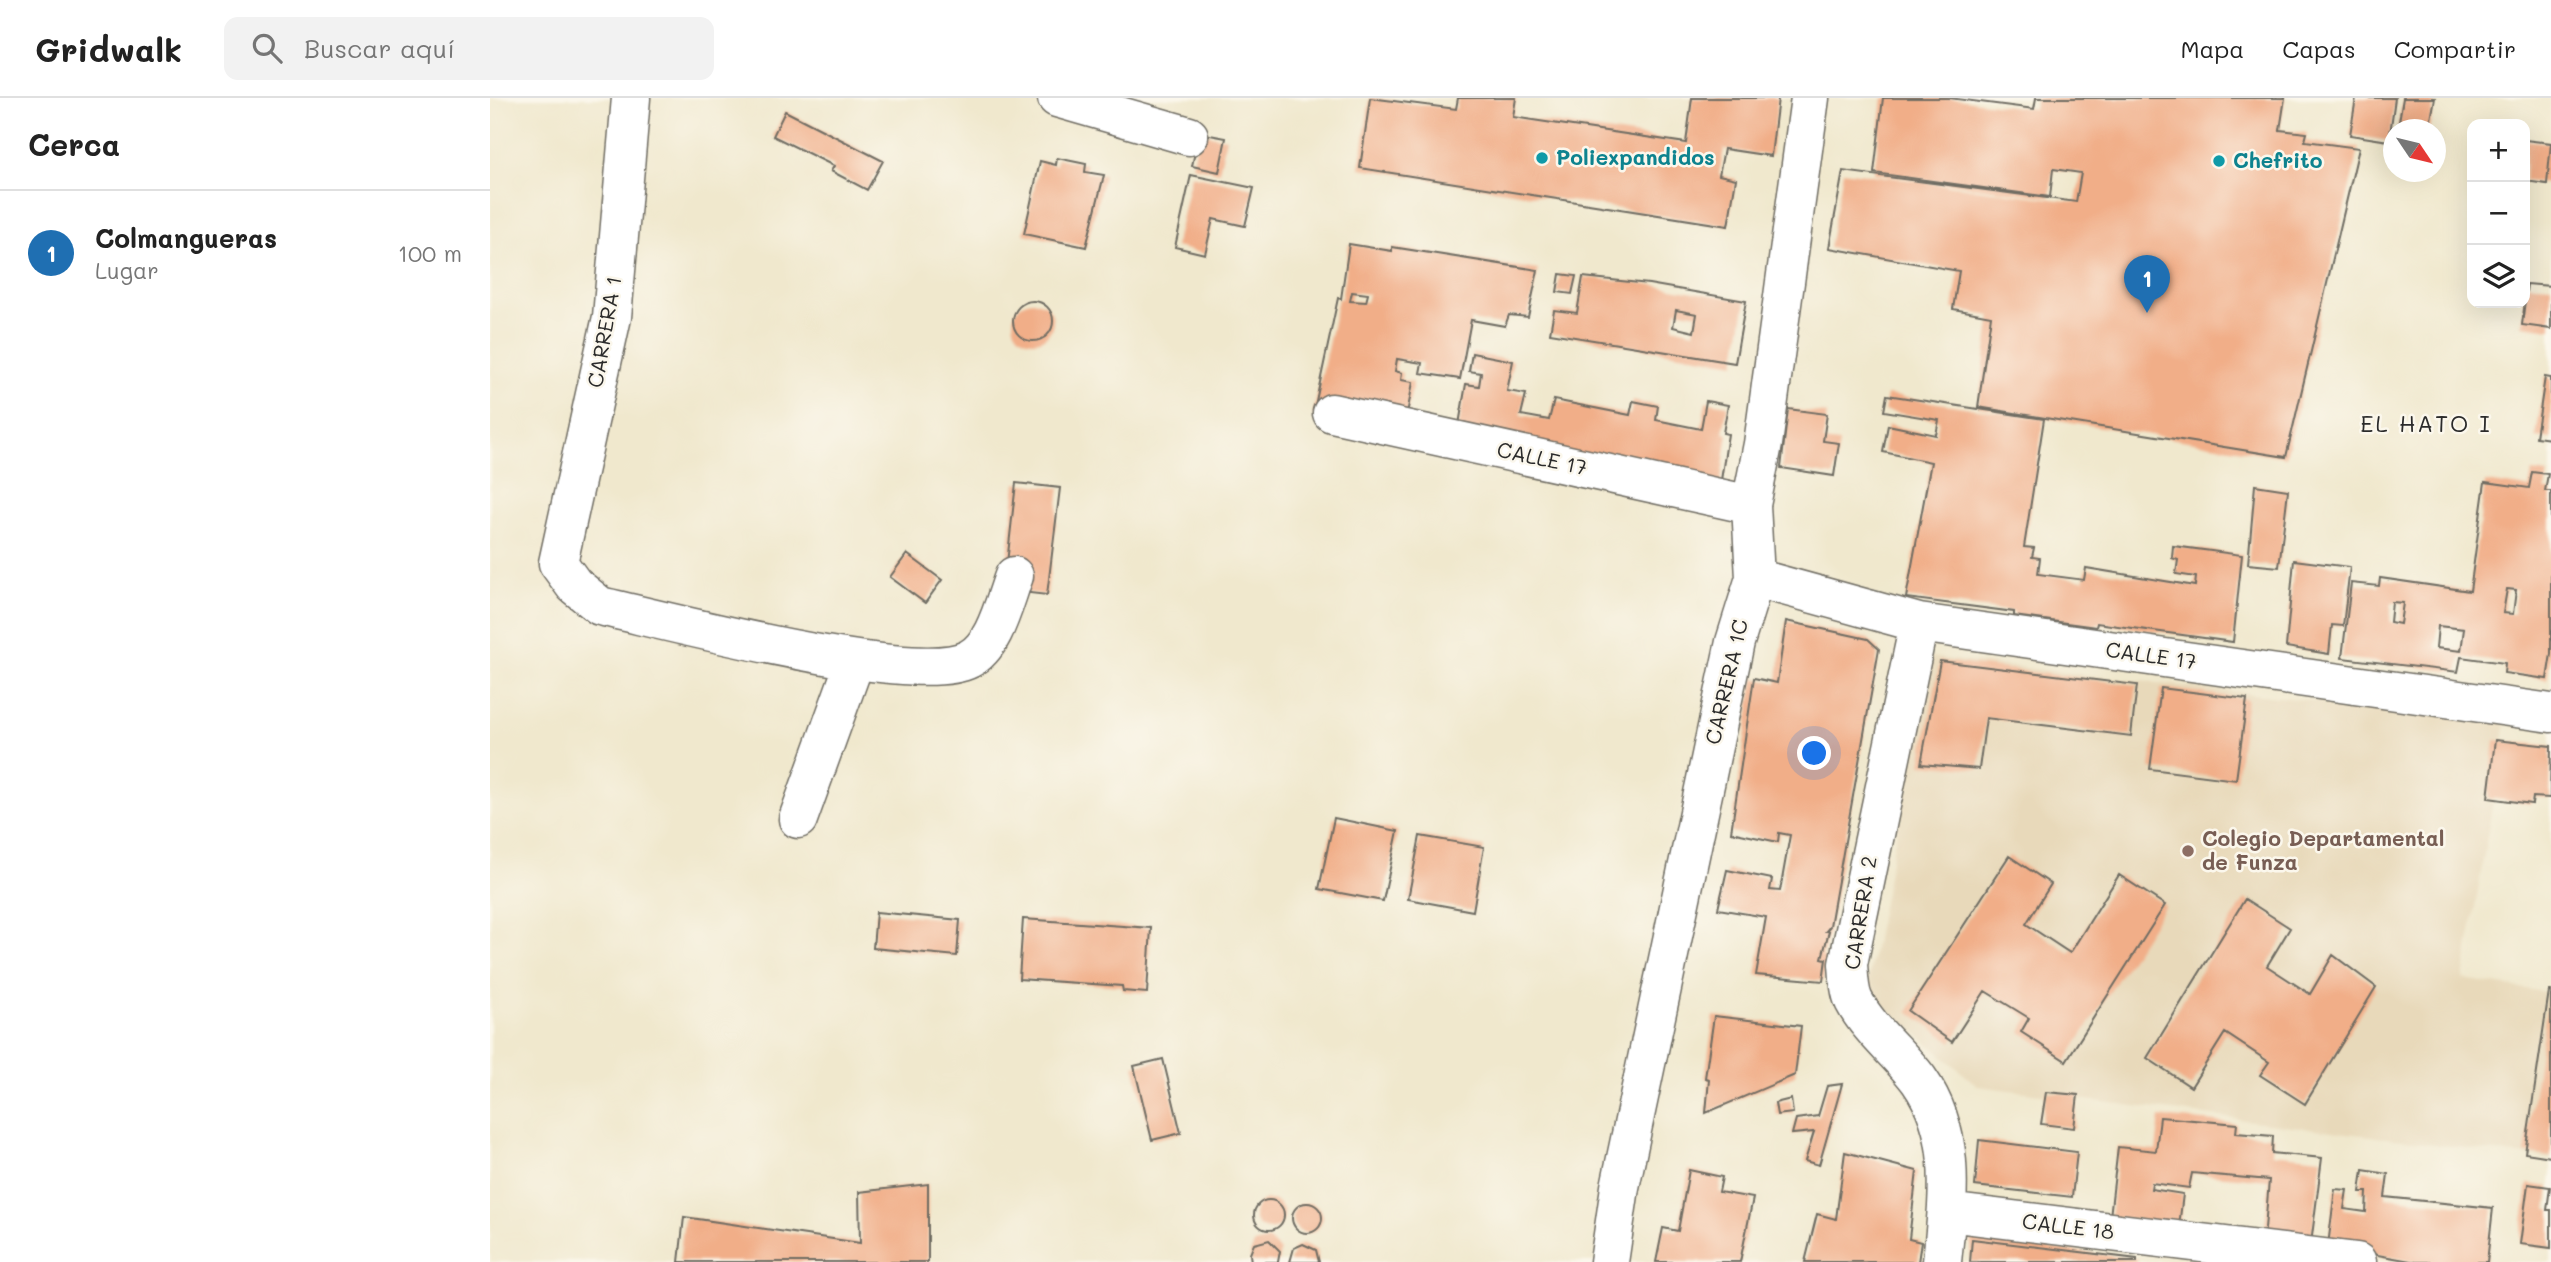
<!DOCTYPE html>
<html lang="es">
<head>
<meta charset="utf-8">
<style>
	body { margin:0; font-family:Mali,sans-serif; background:#f2f2f2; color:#222 }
	.controls { position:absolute; right:21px; top:21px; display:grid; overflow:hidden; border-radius:14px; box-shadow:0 7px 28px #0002 }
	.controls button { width:63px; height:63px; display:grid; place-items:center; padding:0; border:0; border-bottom:2px solid #e0e0e0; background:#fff; color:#222; font:35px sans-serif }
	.compass { position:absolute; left:1893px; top:21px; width:63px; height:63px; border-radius:50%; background:#fff; box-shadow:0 7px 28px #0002; rotate:125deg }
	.you { position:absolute; left:1325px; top:656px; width:24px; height:24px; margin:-18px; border:5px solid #fff; border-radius:50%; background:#1a73e8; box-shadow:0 0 0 10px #1a73e833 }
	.badge { display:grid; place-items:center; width:46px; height:46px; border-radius:50%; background:#1f6fb2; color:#fff; font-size:23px; font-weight:700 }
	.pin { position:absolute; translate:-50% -58px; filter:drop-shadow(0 2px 4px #0008) }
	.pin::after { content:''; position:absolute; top:37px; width:24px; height:21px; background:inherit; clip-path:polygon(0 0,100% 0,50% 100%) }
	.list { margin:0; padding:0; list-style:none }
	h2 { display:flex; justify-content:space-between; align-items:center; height:91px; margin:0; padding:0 28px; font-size:30px }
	h2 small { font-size:23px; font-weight:400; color:#767676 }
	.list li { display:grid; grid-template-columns:46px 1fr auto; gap:21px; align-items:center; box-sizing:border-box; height:126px; padding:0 28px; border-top:2px solid #e0e0e0 }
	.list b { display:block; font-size:26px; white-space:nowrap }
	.list p { margin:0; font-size:23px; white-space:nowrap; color:#767676 }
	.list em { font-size:23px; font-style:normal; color:#767676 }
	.icon { flex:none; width:38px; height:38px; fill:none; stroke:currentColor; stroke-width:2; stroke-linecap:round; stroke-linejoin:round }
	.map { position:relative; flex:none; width:2061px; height:1164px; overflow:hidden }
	header { display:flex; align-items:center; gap:42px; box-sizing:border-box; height:98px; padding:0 35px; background:#fff; border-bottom:2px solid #e0e0e0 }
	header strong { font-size:33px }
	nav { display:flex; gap:38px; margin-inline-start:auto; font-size:24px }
	.search { width:490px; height:63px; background:#f2f2f2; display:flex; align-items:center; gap:18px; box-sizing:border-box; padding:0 24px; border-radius:14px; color:#767676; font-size:26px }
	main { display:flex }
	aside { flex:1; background:#fff }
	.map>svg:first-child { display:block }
</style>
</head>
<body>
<header>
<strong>Gridwalk</strong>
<div class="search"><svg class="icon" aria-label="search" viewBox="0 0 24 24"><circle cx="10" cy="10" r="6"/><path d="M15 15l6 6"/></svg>Buscar aquí</div>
<nav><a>Mapa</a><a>Capas</a><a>Compartir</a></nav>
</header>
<main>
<aside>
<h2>Cerca<small></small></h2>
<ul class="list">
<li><span class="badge">1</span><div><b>Colmangueras</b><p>Lugar</p></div><em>100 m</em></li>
</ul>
</aside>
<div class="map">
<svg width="2061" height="1164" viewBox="0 0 2061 1164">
	<rect width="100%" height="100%" fill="#fbf7ec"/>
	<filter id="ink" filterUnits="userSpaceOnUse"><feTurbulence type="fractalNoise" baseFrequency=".0143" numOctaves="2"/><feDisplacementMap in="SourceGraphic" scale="14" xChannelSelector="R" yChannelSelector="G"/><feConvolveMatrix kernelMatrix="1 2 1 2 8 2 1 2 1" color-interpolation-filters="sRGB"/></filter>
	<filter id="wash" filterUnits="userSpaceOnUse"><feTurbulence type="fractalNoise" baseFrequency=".00686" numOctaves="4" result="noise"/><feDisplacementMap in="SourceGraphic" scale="28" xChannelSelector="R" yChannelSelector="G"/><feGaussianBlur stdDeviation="1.57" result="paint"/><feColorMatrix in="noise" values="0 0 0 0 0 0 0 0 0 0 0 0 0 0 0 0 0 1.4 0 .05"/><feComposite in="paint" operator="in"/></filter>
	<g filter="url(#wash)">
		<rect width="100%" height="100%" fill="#f0e8cd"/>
		<path fill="#e8d9ba" d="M1440,559l576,66 -43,256 88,14v166l-573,-73 -112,-95z"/>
		<g id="blocks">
			<path fill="#f1ae88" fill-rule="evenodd" d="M880,0l86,11 2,-11h58l-3,19 173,26 6,-45h86l-7,58 -47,-7 -5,26 17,4 -8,47 -368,-58z
				M1393,0h66l85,11 2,-11h249l-5,32 27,3 -2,8 54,7 -73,309 -308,-50 13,-91 -38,-7 6,-38 -130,-23 14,-77 233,31 5,-29 -28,-4 -3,28 -176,-24z
				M1866,0h39l-6,43 -39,-6z
				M1913,0h32l-6,32 -31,-3z
				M295,13l98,50 -16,29 -36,-19 3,-5 -61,-30z
				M709,35l27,5 -7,34 -27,-6z
				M2035,42l26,3 -4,41 -22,-3z
				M567,60l29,6 -1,8 19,3 -18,72 -62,-13 16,-73 16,4z
				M701,77l63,13 -9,38 -32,-7 -8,35 -30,-7z
				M859,146l43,7v-4l146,23 -10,47 -19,-2 -4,11 -34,-6 -11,59 -40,-6 2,-10 -25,-4 -2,12 7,2 -1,7 12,2 -9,48 -91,-15 25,-117 3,1zM862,194l16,2 -2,8 -16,-1z
				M1070,176l16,2 -4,18 -15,-2z
				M1093,179l66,7 97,17 -11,62 -185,-30 4,-23 23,3zM1186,212l21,4 -3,18 -21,-5z
				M2037,186l24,2v43l-29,-4z
				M523 223a20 20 0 1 1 40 0a20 20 0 1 1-40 0Z
				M982,255l41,8 -6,30 19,3 -5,21 28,5 5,-20 76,15 3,-14 25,5 -2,14 45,9 5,-28 22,4 -5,28 5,1 -8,53 -263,-51 9,-52 13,2 2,-13 -12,-2z
				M2055,279l6,1v61l-15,-2z
				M1397,297l157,24 -20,128 10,1 -2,9 8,1 -2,16 46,6 2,-12 109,18 1,-9 -20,-3 2,-14 -6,-2 1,-12 69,9 -9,87 -136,-19 -1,4 -82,-11v-4l-108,-14 25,-136 -48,-10 5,-27 48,10 3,-15 -55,-9z
				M1298,311l39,5 -4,27 16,2 -5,33 -53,-8z
				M2042,374l16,2 -3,17h6v163l-4,25 -43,-6 1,-10 -44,-6 -3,15 -116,-14 9,-75 28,3 1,-8 90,13 15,-109 44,6zM2017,491l9,1 -3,24 -10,-1zM1902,504l11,1 -3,21 -10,-2zM1948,528l26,3 -3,22 -25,-3z
				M526,385l44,5 -13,107 -43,-5z
				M1765,387l33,5 -9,77 -31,-3z
				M417,456l35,26 -17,23 -35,-26z
				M1804,462l56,7 -7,59 -11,-1 -3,29 -43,-7z
				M1296,523l82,18 11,10 -49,277 -4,5h3l-7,27 4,1 -3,22 -67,-6 10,-58 -48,-8 9,-39 45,9 -2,11 10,1 10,-56 -11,-2 -1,9 -47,-10 23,-154 23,5z
				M1450,563l197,24 -6,51 -145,-18 -7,51 -58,-5z
				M1671,590l86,11 -11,81 -86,-11z
				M2005,642l56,6 -1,52 -17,-1 -1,7 -44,-6z
				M844,720l64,13 -15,70 -64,-12z
				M930,738l64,11 -11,64 -65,-12z
				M1519,758l42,28 -25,40 44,29 49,-78 46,30 -99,156 -45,-29 8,-14 -44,-27 -33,51 -44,-31z
				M1755,801l45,29 -23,38 43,28 23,-39 43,32 -71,117 -45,-29 9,-13 -44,-29 -34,54 -44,-29z
				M386,814l84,8 -3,36 -84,-8z
				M533,821l128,9 -4,65 -24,-2 -1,-5 -103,-7z
				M2059,893h2v166l-26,-4z
				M1224,918l87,10 -6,49 -89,38 3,-34 -4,-1z
				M673,961l18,74 -29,7 -18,-74z
				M1352,986l-23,81 -14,-4 9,-29 -22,2 4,-15 22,-3 9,-30z
				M1556,994l32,3 -4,33 -33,-4z
				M1301,1001l2,14 -16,2 -2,-12z
				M1670,1019l77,7 -1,9 37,3 -1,17 50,5 -11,86 -47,-3 5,-61 -77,-7 -3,15 -37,-5 -1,6 32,5 -4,32 -69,-9 8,-70 38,4z
				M1489,1042l98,12 -5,45 -97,-11z
				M1355,1054l72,19 -8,68 12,3 -3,20h-113l12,-48 19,5z
				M1199,1072l33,7 -3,15 34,6 -13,64h-84l7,-34 15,3z
				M1873,1072l25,4 -3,23 108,11 -6,54h-71l-88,-16 7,-57 12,1 -3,19 22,3 1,-20h-7z
				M438,1086v78h-249l5,-45 176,26 -1,-51z
				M2038,1086l22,3 -3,23h4v38l-31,-4z
				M764 1117a15 15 0 1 1 30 0a15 15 0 1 1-30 0Z
				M802 1120a15 15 0 1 1 30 0a15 15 0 1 1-30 0Z
				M1482,1141l108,13 57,7v3h-167z
				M779,1142l11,11 -2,11h-27l-1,-8 4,-10z
				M813,1146l13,6 3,12h-29l4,-14z"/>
		</g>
	</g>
	<g filter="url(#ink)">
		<use href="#blocks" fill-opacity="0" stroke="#706d64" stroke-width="2"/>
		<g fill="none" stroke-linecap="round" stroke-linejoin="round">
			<g stroke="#706d64" stroke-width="41">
				<path id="minor" d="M141,0l-19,219 -54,246 16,22 26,21c68,15 316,81 369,53 26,-13 35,-57 45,-83
					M567,0l132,38
					M842,315l419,92
					M1265,480l164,45 632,90
					M1429,525l-71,341c1,11 1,27 6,37 15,29 45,52 65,79 39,55 29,119 23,182
					M308,721l57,-158
					M1457,1114l410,50
					M1119,1164l11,-75 115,-545 20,-64 -4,-73 12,-61 47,-346"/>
			</g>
			<use href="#minor" stroke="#fff" stroke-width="38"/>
		</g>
	</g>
	<g fill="#0f9aa8" stroke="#fbf7ec" stroke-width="2.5">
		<circle cx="1052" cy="60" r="7"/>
		<circle cx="1729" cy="63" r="7"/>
	</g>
	<circle fill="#8d6e63" stroke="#fbf7ec" stroke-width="2.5" cx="1698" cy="753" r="7"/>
	<g text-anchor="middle" stroke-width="5" stroke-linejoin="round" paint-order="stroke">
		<g font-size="21" font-weight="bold" fill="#0d838f" stroke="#fbf7ec" text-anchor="start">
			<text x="1066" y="67">Poliexpandidos</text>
			<text x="1743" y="70">Chefrito</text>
		</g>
		<g font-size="21" fill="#2b2b2b" stroke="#fbf7ec">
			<text transform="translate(115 234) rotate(-80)" y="7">CARRERA 1</text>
			<text transform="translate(1052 361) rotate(12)" y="7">CALLE 17</text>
			<text transform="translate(1661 558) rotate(8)" y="7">CALLE 17</text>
			<text transform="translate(1237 584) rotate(-77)" y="7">CARRERA 1C</text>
			<text transform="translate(1371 815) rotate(-81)" y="7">CARRERA 2</text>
			<text transform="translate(1578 1129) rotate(7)" y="7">CALLE 18</text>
		</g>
		<g font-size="21" font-weight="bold" fill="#785e54" stroke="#fbf7ec" text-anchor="start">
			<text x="1712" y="748">Colegio Departamental<tspan x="1712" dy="24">de Funza</tspan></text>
		</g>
		<g font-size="23" letter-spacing="2" fill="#2b2b2b" stroke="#fbf7ec">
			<text x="1936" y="334">EL HATO I</text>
		</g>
	</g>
</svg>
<div class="controls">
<button>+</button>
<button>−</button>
<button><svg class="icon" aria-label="layers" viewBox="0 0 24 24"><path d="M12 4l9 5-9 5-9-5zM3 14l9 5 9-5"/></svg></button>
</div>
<svg class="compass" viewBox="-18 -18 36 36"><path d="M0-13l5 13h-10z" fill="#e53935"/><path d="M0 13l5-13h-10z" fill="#767676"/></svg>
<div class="you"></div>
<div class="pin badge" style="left:1657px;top:215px">1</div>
</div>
</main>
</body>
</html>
